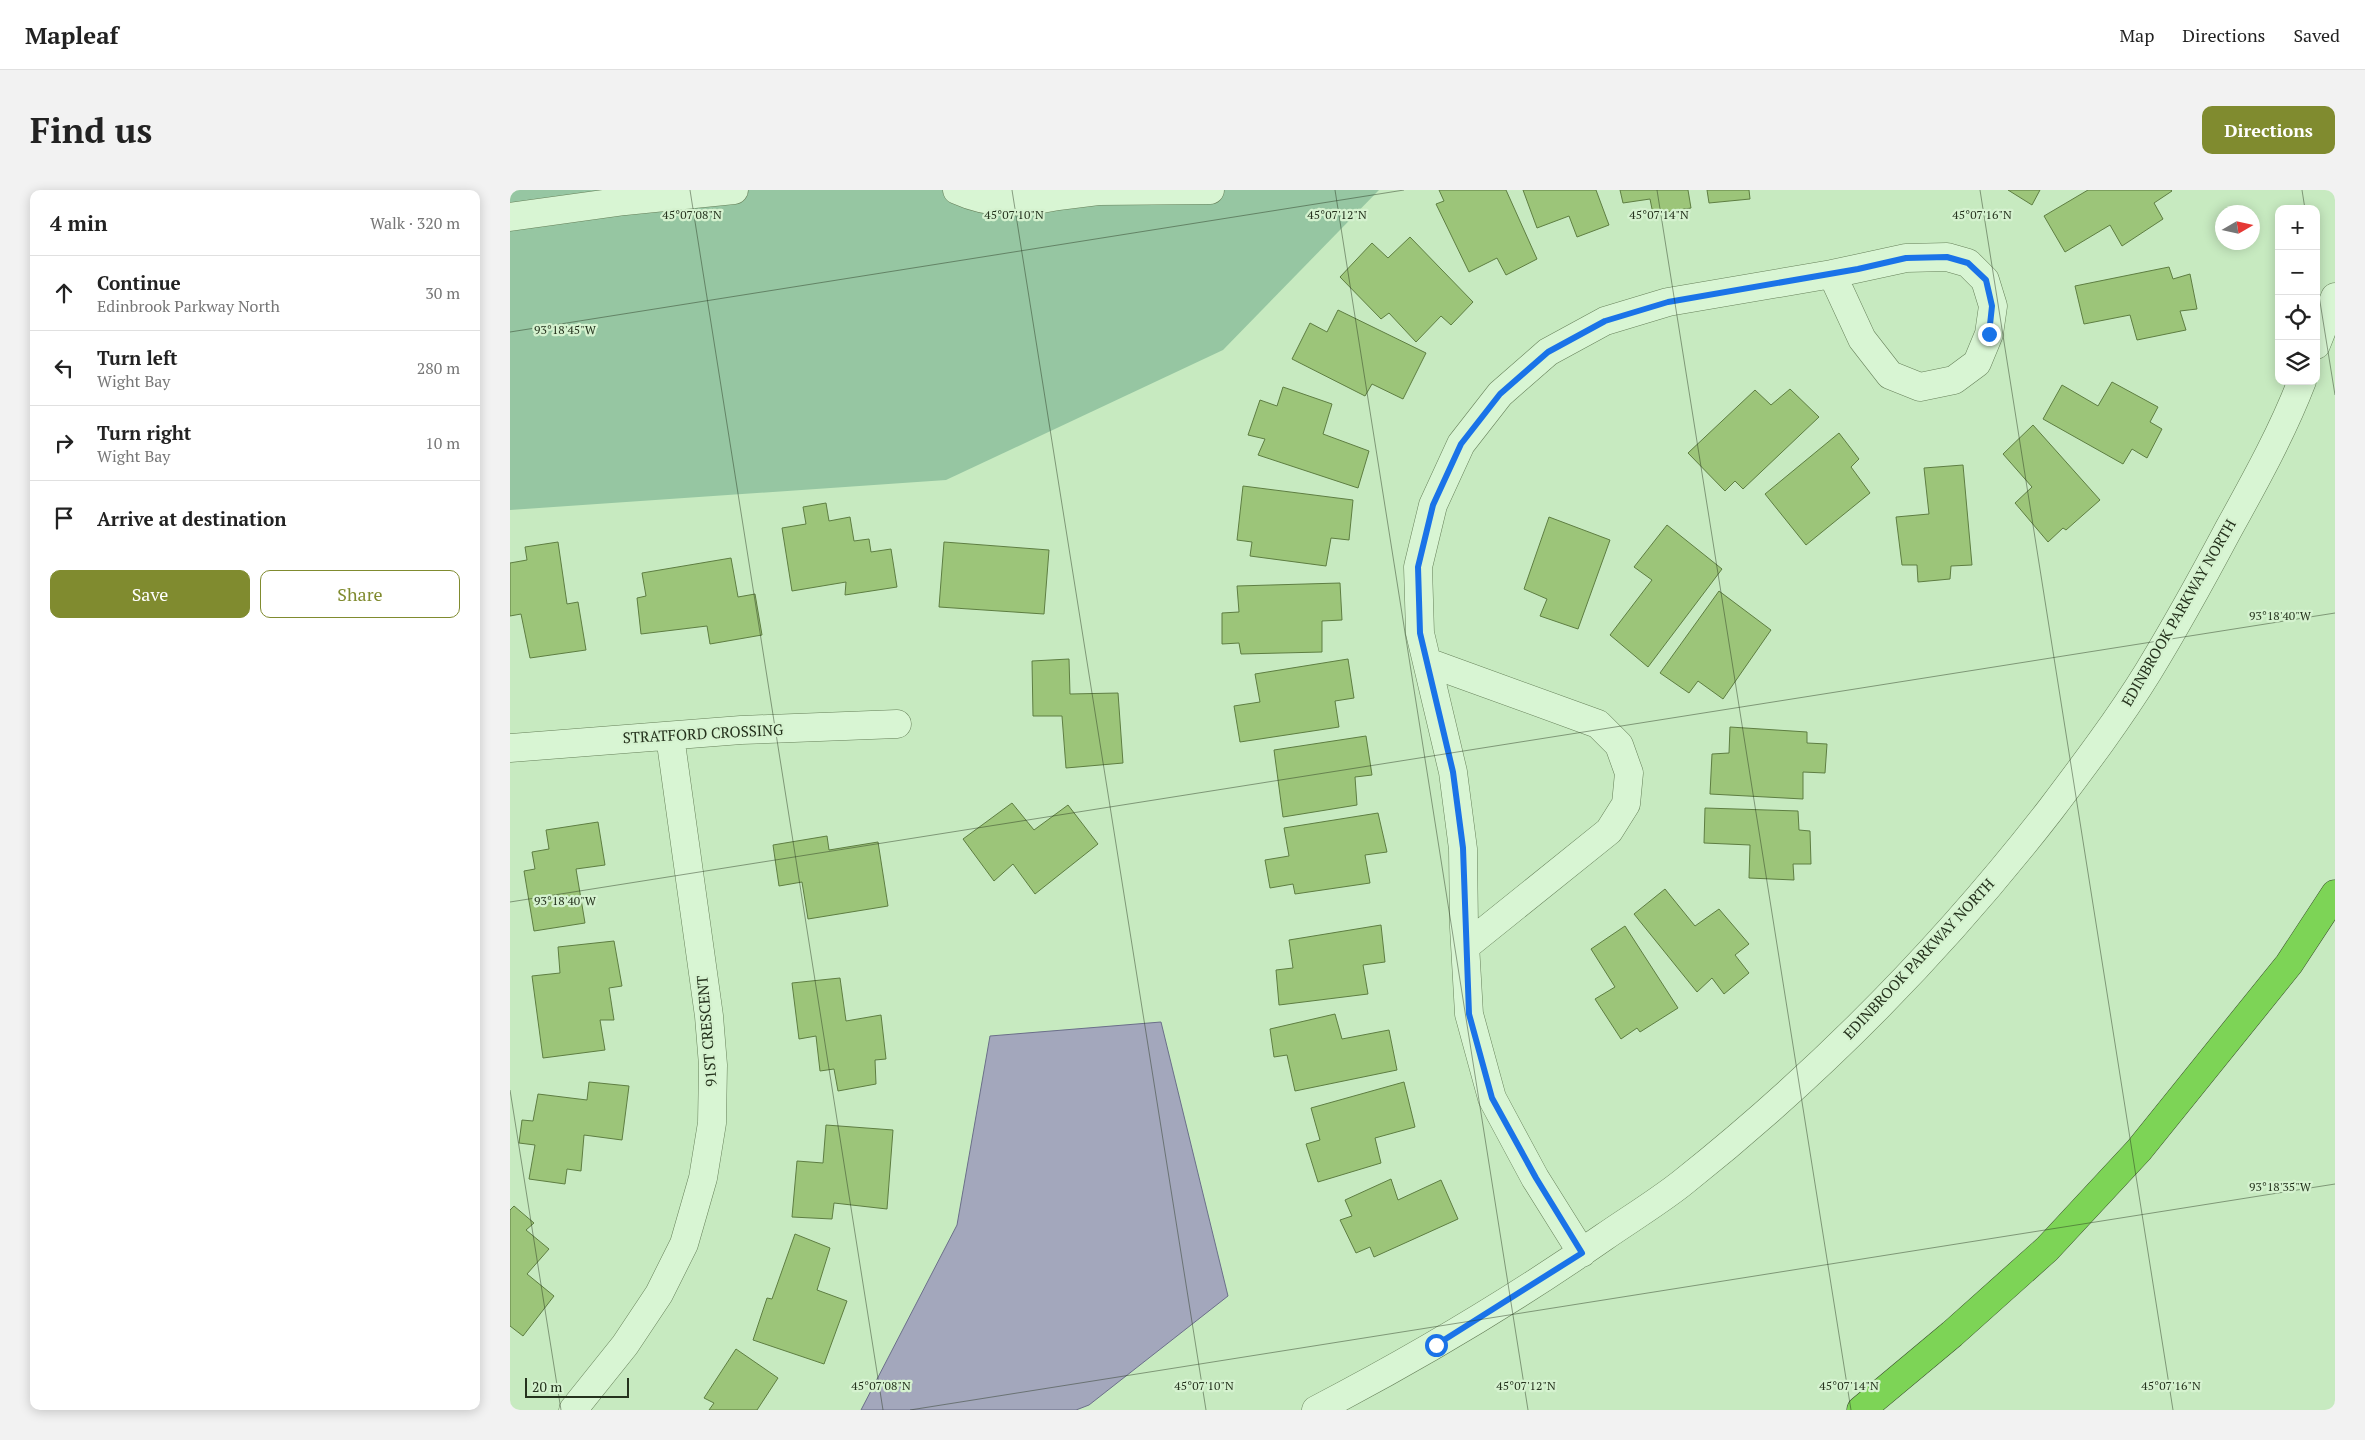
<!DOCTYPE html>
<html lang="en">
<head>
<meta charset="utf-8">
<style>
	body { margin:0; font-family:"PT Serif",serif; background:#f2f2f2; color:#222 }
	.controls { position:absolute; right:15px; top:15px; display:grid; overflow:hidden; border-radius:10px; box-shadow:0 2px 12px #0003 }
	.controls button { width:45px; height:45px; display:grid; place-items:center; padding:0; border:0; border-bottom:1px solid #e0e0e0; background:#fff; color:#222; font:25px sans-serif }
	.compass { position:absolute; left:1705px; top:15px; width:45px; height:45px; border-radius:50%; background:#fff; box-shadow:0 2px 12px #0003; rotate:81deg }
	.scale { position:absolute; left:15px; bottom:12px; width:104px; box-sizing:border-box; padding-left:5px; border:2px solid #25321d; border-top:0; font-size:14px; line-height:18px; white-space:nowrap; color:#25321d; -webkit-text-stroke:4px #d5f2cf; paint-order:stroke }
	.stop { position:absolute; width:15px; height:15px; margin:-11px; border:4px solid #1a73e8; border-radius:50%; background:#fff }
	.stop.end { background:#1a73e8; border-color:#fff; box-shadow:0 1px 5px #0008 }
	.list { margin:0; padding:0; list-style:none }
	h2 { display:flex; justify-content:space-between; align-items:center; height:65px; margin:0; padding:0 20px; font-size:21px }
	h2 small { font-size:16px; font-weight:400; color:#767676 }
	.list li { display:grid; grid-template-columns:32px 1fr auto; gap:15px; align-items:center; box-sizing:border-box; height:75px; padding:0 20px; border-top:1px solid #e0e0e0 }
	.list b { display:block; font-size:19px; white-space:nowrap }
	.list p { margin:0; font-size:16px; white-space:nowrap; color:#767676 }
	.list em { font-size:16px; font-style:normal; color:#767676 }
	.actions { display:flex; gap:10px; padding:15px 20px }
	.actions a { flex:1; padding:11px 0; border:1px solid #808b2f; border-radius:10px; text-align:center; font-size:18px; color:#808b2f }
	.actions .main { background:#808b2f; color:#fff }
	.icon { flex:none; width:28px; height:28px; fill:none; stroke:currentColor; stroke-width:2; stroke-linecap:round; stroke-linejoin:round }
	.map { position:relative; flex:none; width:1825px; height:1220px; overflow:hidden; border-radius:10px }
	header { display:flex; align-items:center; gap:30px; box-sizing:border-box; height:70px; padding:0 25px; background:#fff; border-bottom:1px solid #e0e0e0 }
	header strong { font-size:24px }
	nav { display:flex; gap:28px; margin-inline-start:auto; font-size:18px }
	.intro { display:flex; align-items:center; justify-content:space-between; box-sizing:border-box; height:120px; padding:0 30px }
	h1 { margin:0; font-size:35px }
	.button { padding:12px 22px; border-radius:10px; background:#808b2f; color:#fff; font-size:18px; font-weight:700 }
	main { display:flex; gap:30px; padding:0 30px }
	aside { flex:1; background:#fff; border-radius:10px; box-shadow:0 2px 12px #0003 }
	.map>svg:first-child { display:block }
</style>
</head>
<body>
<header>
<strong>Mapleaf</strong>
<nav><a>Map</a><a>Directions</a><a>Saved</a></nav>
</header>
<div class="intro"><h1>Find us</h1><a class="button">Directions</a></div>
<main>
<aside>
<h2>4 min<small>Walk · 320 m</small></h2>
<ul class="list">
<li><svg class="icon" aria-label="ahead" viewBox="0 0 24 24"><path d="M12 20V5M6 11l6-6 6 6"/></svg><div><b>Continue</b><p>Edinbrook Parkway North</p></div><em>30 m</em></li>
<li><svg class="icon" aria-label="left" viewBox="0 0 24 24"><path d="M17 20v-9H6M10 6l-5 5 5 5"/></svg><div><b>Turn left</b><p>Wight Bay</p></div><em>280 m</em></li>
<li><svg class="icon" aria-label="right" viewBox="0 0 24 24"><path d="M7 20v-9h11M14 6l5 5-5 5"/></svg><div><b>Turn right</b><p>Wight Bay</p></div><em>10 m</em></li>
<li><svg class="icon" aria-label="arrive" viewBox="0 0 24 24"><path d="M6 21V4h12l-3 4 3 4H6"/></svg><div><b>Arrive at destination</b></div></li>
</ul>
<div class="actions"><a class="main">Save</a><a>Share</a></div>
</aside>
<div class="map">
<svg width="1825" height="1220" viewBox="0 0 1825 1220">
	<rect width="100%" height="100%" fill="#c7eac0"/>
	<path fill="#96c6a2" d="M0,0h869l-156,160 -277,130 -436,30z"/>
	<path fill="#a3a7bc" stroke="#6b6f89" d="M651,832l67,274 -139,109 -13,5h-215l96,-185 33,-189z"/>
	<path fill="#9cc579" stroke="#5e7e42" d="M929,0h67l31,69 -31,16 -9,-17 -28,14 -33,-68 8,-3z
		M1013,0h73l13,35 -32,12 -8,-21 -32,12z
		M1110,0h68l3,18 -38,6 -3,-15 -27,4z
		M1197,0h42l1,9 -41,4z
		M1498,0h32l-8,15z
		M1578,0h83l1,1 -18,12 9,16 -41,27 -12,-21 -45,27 -21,-36z
		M900,47l63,65 -22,23 -10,-9 -25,26 -27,-29 -8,6 -41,-42 32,-34 16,15z
		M1659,77l4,12 17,-5 7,35 -17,2 6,19 -49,10 -7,-25 -46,9 -9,-38z
		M828,120l88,43 -23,46 -31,-15 -7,12 -73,-37 18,-36 17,9z
		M1602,192l46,25 -8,15 12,7 -15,29 -15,-9 -9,15 -80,-45 19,-34 36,21z
		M773,197l49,17 -9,30 46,17 -11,37 -100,-33 7,-16 -17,-4 12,-35 17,6z
		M1280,199l29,28 -76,72 -8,-8 -10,10 -37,-38 67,-63 16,15z
		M1523,235l67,75 -34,30 -3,-2 -15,14 -33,-39 17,-16 -29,-33z
		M1329,243l20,26 -8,8 19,26 -64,52 -41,-51z
		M1453,275l9,100 -21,1 -1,13 -32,3 -1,-17h-15l-6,-48 33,-3 -5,-46z
		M733,296l110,14 -4,40 -18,-2 -5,28 -76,-10 2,-14 -15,-2z
		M316,313l3,18 21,-4 4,24 15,-2 2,13 20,-3 6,38 -52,8 1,-13 -54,9 -10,-63 24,-4 -3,-17z
		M1039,327l61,23 -32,89 -38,-13 7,-17 -23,-10z
		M1157,335l55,44 -74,98 -38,-32 42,-55 -18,-13z
		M48,352l9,62 11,-2 8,48 -56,8 -9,-44 -11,2v-53l17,-3 -2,-13z
		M434,352l105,8 -5,64 -105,-7z
		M221,368l7,39 17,-3 7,41 -52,9 -3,-18 -66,8 -4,-36 9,-2 -4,-23z
		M830,393l2,37 -20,1v31l-81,2 -2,-11 -17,1v-31l17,-1 -2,-26z
		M1209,401l52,39 -48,69 -25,-18 -9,12 -29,-20z
		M559,469l1,35 48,-1 5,70 -57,5 -4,-52h-29l-1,-55z
		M838,469l6,39 -19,3 4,26 -99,15 -6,-36 26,-4 -5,-28z
		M1220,537l77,5v11l20,1 -2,29 -22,-1v27l-93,-5 2,-40 17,-1z
		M856,546l6,39 -17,2 2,28 -74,12 -9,-67z
		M502,613l22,27 34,-25 30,39 -63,50 -22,-30 -19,17 -31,-42z
		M1195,618l93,3 1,19 11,1 1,33h-18l1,16 -45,-2 1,-33 -46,-2z
		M868,623l9,39 -22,3 5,28 -75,11 -2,-10 -23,4 -5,-28 24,-4 -5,-28z
		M88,632l7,43 -29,4 9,54 -51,8 -10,-60 11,-2 -3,-17 17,-3 -3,-19z
		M317,646l2,14 49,-8 10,64 -80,13 -6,-37 -23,4 -6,-41z
		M1155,699l30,37 24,-17 30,35 -14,11 14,18 -25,21 -12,-16 -15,14 -63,-78z
		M871,735l4,37 -22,3 5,29 -89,11 -3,-35 17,-2 -4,-28z
		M1115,736l53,82 -38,24 -3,-4 -16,11 -26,-40 20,-12 -24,-38z
		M104,751l8,45 -13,2 5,32h-14l5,30 -62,8 -11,-82 28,-3 -2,-26z
		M330,788l6,43 35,-6 5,44 -11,1 1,24 -38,7 -4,-22 -14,2 -4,-35 -17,3 -7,-56z
		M825,824l7,25 47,-9 8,40 -102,21 -8,-36 -13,2 -4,-28z
		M79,892l40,4 -7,54 -38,-5 -3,36 -14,-2 -2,15 -36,-5 6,-34 -16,-2 3,-23 11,1 5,-27 49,6z
		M894,892l11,45 -40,11 6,25 -63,19 -12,-38 14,-4 -9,-32z
		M316,935l67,5 -6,79 -53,-6 -2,16 -40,-2 5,-56 26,2z
		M881,989l7,21 43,-20 17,39 -84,38 -4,-10 -14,6 -16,-33 12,-4 -7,-16z
		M4,1016l20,17 -8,7 23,19 -22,25 27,22 -31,40 -13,-10v-116z
		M285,1044l35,14 -13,42 30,11 -23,63 -71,-24 14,-42 5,1z
		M226,1159l42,29 -21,32h-48l5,-7 -10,-5z"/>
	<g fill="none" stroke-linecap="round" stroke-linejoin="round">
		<g stroke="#67815a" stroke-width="29">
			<path id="minor" d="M447,0c35,16 65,13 101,6
				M545,0l3,6 40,-5 112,-1
				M0,27l115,-16 109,-11
				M1806,155l19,-48
				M917,472l171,62 21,21 10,28 -3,31 -17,27 -143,115
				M0,558l231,-18 156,-6
				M1072,1063l-47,-75 -43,-80 -23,-84 -5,-87 -1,-78 -10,-77 -33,-139 -2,-66 15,-62 28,-61 39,-50 48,-42 57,-31 63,-19 164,-28 74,-16 41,-1 21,6 17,17 8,26 -4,28 -12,29 -23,17 -34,7 -30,-12 -28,-36 -30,-65
				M63,1220l52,-65 34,-51 25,-50 19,-66 9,-55 1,-58 -4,-49 -39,-280
				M806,1220c100,-52 196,-109 288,-173 26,-18 54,-35 78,-54 137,-109 262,-236 369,-374 34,-45 68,-90 97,-137 28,-46 54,-93 79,-140 27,-49 55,-99 75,-151"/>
		</g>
		<g stroke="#3b4f2e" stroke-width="29">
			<path id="highway" d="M1351,1220l91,-76 95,-85 92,-99 150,-186 46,-70"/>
		</g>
		<use href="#minor" stroke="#d8f5d3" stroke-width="28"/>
		<use href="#highway" stroke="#7dd456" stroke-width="28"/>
	</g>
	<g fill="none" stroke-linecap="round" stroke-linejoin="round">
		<path stroke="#1a73e8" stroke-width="6" d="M926,1155l146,-92 -46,-75 -44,-80 -23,-84 -6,-166 -10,-76 -33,-139 -2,-66 15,-62 28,-61 39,-50 48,-42 57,-31 63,-19 190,-33 48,-11 41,-1 21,6 18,17 6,26 -3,28"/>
	</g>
	<path fill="none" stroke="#25321d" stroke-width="1" stroke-opacity="0.45" d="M180,0l193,1220M502,0l194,1220M825,0l193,1220M1147,0l194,1220M1470,0l193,1220M1792,0l3,19M1806,87l19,118M0,142l894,-142M0,712l1825,-289M0,900l51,320M400,1220l1425,-226"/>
	<g text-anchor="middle" stroke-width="4.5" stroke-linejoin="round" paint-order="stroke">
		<g font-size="15" fill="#25321d" stroke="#d5f2cf">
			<text transform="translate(1669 423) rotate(-60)" y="5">EDINBROOK PARKWAY NORTH</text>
			<text transform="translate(193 544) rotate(-3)" y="5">STRATFORD CROSSING</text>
			<text transform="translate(1409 769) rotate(-47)" y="5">EDINBROOK PARKWAY NORTH</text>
			<text transform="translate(197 841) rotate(-95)" y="5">91ST CRESCENT</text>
		</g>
	</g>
	<g font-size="12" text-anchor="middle" fill="#25321d" stroke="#d5f2cf" stroke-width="4.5" stroke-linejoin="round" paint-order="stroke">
		<text x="182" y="29">45°07'08"N</text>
		<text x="504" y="29">45°07'10"N</text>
		<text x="827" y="29">45°07'12"N</text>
		<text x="1149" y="29">45°07'14"N</text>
		<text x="1472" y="29">45°07'16"N</text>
		<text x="55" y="144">93°18'45"W</text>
		<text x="1770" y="430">93°18'40"W</text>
		<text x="55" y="715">93°18'40"W</text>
		<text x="1770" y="1001">93°18'35"W</text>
		<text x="371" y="1200">45°07'08"N</text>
		<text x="694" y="1200">45°07'10"N</text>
		<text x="1016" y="1200">45°07'12"N</text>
		<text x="1339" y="1200">45°07'14"N</text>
		<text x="1661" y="1200">45°07'16"N</text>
	</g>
</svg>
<div class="controls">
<button>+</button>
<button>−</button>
<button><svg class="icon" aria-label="locate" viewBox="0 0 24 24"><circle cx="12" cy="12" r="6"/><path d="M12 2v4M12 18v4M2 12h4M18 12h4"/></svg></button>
<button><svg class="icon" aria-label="layers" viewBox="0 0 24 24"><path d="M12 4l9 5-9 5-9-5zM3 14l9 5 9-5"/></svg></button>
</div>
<svg class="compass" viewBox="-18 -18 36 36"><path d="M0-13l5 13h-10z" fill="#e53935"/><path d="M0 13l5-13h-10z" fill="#767676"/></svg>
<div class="scale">20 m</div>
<div class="stop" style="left:926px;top:1155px"></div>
<div class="stop end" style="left:1479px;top:144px"></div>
</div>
</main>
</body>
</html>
